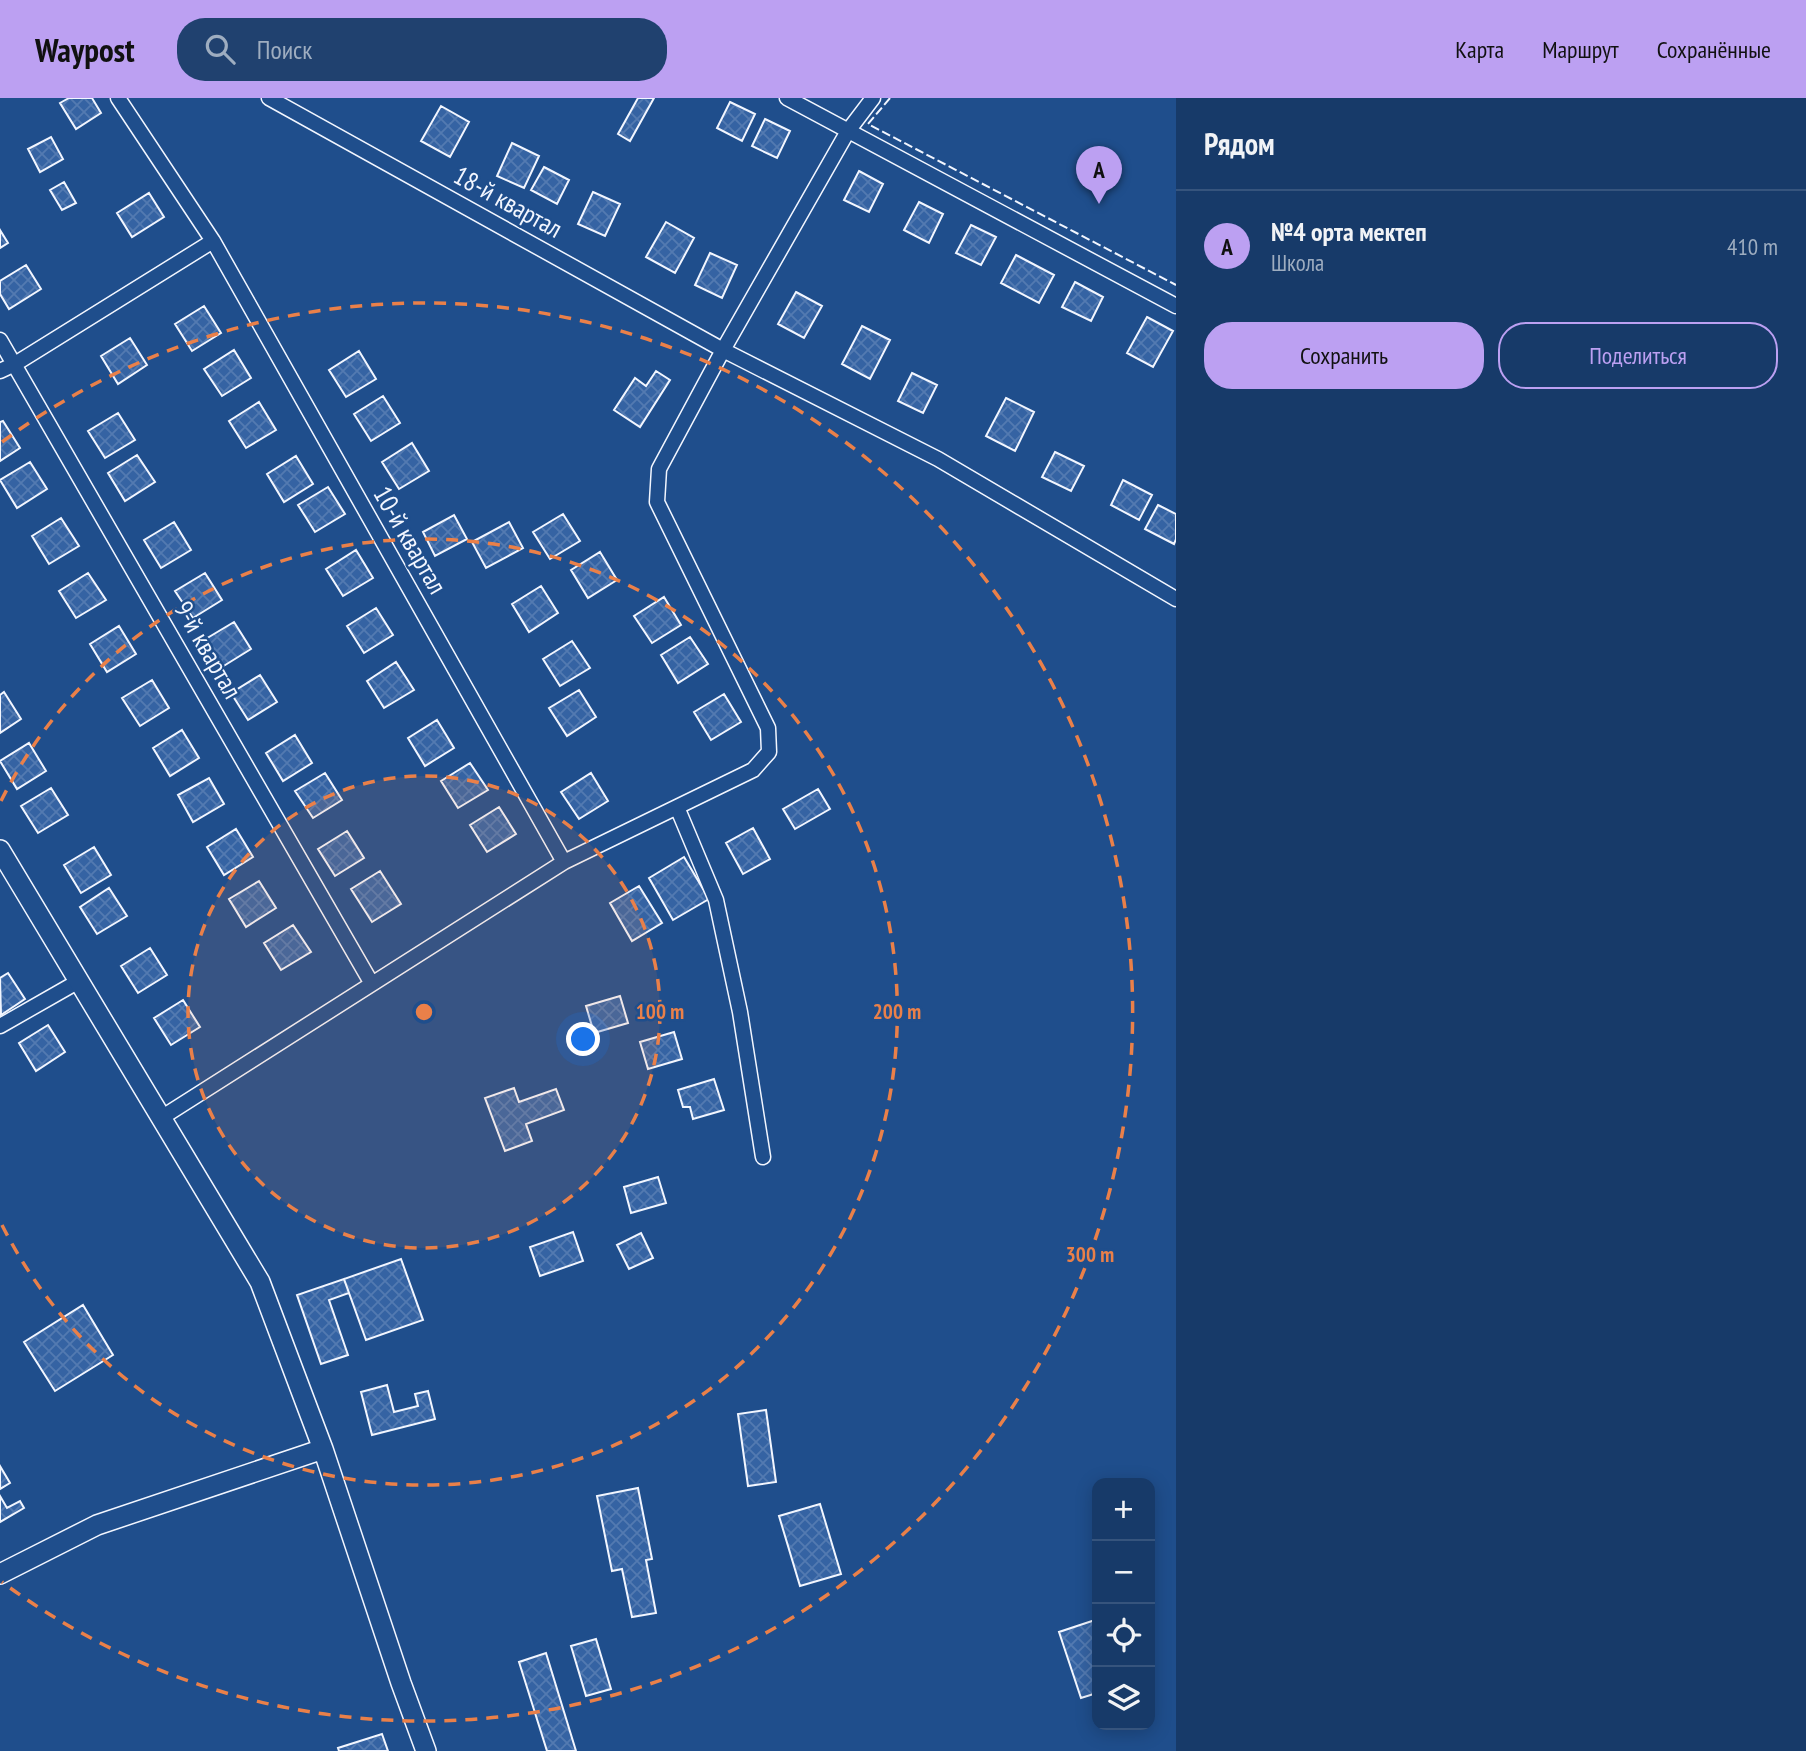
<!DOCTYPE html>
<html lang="ru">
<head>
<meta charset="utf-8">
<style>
	body { margin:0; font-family:"PT Sans Narrow",sans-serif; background:#20416f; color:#f1f3f6 }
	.controls { position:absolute; right:21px; bottom:21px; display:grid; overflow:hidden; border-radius:14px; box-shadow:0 4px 18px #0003 }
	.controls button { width:63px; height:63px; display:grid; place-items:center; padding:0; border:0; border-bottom:2px solid #36547d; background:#173a69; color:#f1f3f6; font:35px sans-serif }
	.you { position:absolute; left:584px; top:942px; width:24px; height:24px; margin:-18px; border:5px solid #fff; border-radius:50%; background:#1a73e8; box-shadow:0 0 0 10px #1a73e833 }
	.badge { display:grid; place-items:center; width:46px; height:46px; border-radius:50%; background:#bca0f2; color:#111; font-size:23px; font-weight:700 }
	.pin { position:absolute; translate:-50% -58px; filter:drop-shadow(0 2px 4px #0008) }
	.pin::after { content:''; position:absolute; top:37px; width:24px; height:21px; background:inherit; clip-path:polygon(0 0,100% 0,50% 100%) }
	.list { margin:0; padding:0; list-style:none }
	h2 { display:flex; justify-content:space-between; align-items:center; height:91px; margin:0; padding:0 28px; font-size:30px }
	h2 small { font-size:23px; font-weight:400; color:#9eadc0 }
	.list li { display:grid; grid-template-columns:46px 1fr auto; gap:21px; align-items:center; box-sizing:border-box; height:112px; padding:0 28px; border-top:2px solid #36547d }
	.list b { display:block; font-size:26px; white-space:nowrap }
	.list p { margin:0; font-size:23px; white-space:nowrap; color:#9eadc0 }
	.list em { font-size:23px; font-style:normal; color:#9eadc0 }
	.actions { display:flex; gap:14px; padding:21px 28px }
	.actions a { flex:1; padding:16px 0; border:2px solid #bca0f2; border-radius:28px; text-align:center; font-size:24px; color:#bca0f2 }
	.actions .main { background:#bca0f2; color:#111 }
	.icon { flex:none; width:38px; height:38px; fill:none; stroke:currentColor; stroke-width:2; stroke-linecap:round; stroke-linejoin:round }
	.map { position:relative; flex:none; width:1176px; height:1653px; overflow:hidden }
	header { display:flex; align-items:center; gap:42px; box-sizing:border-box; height:98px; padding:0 35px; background:#bca0f2; color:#111 }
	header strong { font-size:33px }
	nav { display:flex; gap:38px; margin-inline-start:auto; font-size:24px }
	.search { width:490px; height:63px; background:#20416f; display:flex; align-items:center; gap:18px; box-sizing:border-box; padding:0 24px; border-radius:28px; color:#9eadc0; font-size:26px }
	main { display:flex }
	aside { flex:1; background:#173a69 }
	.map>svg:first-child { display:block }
</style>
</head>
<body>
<header>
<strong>Waypost</strong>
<div class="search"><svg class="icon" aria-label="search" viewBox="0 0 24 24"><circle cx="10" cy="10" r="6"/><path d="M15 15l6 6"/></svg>Поиск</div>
<nav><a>Карта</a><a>Маршрут</a><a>Сохранённые</a></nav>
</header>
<main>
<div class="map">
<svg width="1176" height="1653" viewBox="0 0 1176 1653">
	<defs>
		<pattern id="building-cross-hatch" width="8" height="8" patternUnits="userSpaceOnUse" patternTransform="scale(1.75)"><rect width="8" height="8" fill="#3563a3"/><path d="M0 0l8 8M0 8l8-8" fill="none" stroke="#537ab1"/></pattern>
	</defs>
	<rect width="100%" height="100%" fill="#1f4e8c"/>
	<path fill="url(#building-cross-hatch)" stroke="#f2f6ff" stroke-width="2" d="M69,0h23l9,15 -25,16 -16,-26z
		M638,0h16l-24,43 -12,-7z
		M730,4l25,12 -13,27 -25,-13z
		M441,8l28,16 -19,35 -29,-16z
		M765,21l25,12 -13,27 -25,-12z
		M51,39l12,22 -23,13 -12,-23z
		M512,45l27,13 -15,32 -27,-12z
		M544,69l25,13 -12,24 -26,-14z
		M859,73l24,13 -14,28 -25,-12z
		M64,84l12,21 -14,7 -12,-20z
		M593,94l27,12 -15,32 -27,-12z
		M149,95l15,24 -32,20 -15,-24z
		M919,104l24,12 -14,29 -25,-13z
		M666,124l28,16 -19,35 -29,-16z
		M971,127l25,12 -15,28 -25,-12z
		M0,132l8,13 -8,5z
		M710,155l27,12 -15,33 -27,-13z
		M1016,157l38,20 -15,28 -38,-20z
		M26,167l15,24 -32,20 -9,-15v-13z
		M1075,184l28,15 -12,24 -29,-14z
		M796,194l26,14 -18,32 -26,-14z
		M204,208l17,27 -29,18 -17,-27z
		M1147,219l26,14 -20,36 -26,-14z
		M862,228l28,14 -20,39 -28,-15z
		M130,240l17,27 -29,19 -17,-28z
		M234,252l17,28 -29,18 -18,-27z
		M359,253l17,28 -30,18 -17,-27z
		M656,273l14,9 -30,47 -26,-17 21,-32 11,8z
		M912,275l25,12 -14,28 -25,-12z
		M383,298l17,27 -29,18 -17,-27z
		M1006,300l28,14 -19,39 -29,-15z
		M259,304l17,28 -30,18 -17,-27z
		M118,315l17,27 -30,18 -17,-27z
		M3,323l17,27 -20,13v-39z
		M412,345l17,28 -30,18 -17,-27z
		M1055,354l29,14 -13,25 -29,-14z
		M137,357l18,27 -30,19 -17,-28z
		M296,358l17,28 -29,18 -17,-28z
		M30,364l17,27 -30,19 -17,-28z
		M1123,382l29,15 -13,25 -28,-15z
		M328,389l17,27 -30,18 -17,-27z
		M1158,407l18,9v25l-2,5 -29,-15z
		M563,416l17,27 -30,18 -17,-27z
		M454,417l13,24 -32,17 -12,-24z
		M61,420l18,28 -30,18 -17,-28z
		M174,424l17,28 -30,18 -17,-28z
		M509,424l14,26 -37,20 -14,-26z
		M356,452l17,28 -30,18 -17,-27z
		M600,454l17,28 -29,18 -17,-28z
		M88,475l18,27 -30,18 -17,-27z
		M205,475l17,27 -29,18 -18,-27z
		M541,488l17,27 -29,19 -17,-28z
		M664,499l17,28 -29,18 -18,-27z
		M376,510l17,27 -29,18 -17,-27z
		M234,524l17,27 -29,18 -18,-27z
		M119,528l17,28 -29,18 -17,-28z
		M690,539l18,27 -30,19 -17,-28z
		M572,543l18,27 -30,18 -17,-27z
		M396,564l18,28 -30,18 -17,-27z
		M260,577l17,27 -29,18 -17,-27z
		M152,582l17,28 -29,18 -18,-28z
		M579,592l17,27 -29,19 -18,-28z
		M4,594l17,27 -21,14v-38z
		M724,596l17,28 -30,18 -17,-28z
		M437,622l17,28 -29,18 -17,-28z
		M182,632l17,28 -29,18 -17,-28z
		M295,637l17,28 -29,18 -17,-28z
		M29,645l17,28 -29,18 -17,-28z
		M470,665l18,27 -30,18 -17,-27z
		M325,675l17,27 -29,18 -18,-27z
		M591,675l17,28 -29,18 -18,-27z
		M209,680l15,26 -31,18 -15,-27z
		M51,690l17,27 -30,18 -17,-27z
		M818,691l12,20 -35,20 -12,-20z
		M499,709l17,27 -29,18 -17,-27z
		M753,730l17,31 -27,15 -17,-31z
		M236,731l17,28 -29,18 -17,-28z
		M347,733l17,27 -29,18 -17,-27z
		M94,749l17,28 -30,18 -17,-28z
		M684,759l25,42 -36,21 -24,-42z
		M380,773l21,33 -29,18 -21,-33z
		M259,783l17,27 -30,19 -17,-28z
		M639,788l23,37 -30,18 -22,-38z
		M109,790l18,28 -30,18 -17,-27z
		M293,827l18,27 -30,18 -17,-27z
		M150,850l17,27 -29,18 -17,-27z
		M8,875l17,26 -24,16 -1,-37z
		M620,898l8,27 -34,10 -8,-27z
		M183,902l17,27 -29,18 -17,-27z
		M48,927l17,27 -29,19 -17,-28z
		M674,934l8,27 -34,10 -8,-27z
		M714,981l10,31 -31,9 -3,-12h-7l-5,-17z
		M514,990l5,14 37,-13 8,21 -38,14 6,17 -27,10 -20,-53z
		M658,1079l8,26 -35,10 -7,-26z
		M573,1134l10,29 -43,15 -10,-29z
		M641,1135l12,25 -24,11 -12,-24z
		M401,1161l22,61 -57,20 -22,-61z
		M344,1181l5,14 -20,7 19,55 -27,9 -24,-69z
		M83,1207l30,50 -58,36 -31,-49z
		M387,1287l7,27 24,-6 -3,-12 13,-3 7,28 -63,16 -11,-43z
		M766,1312l10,72 -28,4 -10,-72z
		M0,1368l10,17 -10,6z
		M638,1390l14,71 -6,1 10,53 -24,4 -10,-48 -10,2 -15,-75z
		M0,1398l7,12 13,-7 4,7 -24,14z
		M820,1406l21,70 -41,12 -21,-70z
		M1095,1522l2,5v68l-16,5 -22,-66z
		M596,1541l15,50 -25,7 -15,-50z
		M546,1555l30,98h-29l-28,-89z
		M382,1636l6,17h-49l-1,-3z"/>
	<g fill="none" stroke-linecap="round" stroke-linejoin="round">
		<g stroke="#f2f6ff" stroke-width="17">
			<path id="street" d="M118,0l95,143 351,621
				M269,0l454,252 215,109 238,140
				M787,0l389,208
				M0,242l372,644
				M0,273l15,-7 198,-123
				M677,709l39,93 24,112 23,145
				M0,928l79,-45
				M161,1020l403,-256 189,-92 16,-18 -1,-24 -111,-226 2,-33 64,-119 125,-219 25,-33"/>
		</g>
		<g stroke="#f2f6ff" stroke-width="22">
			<path id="secondary" d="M0,752l260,432 63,167 78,234 25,68
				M0,1476l97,-49 226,-76"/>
		</g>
		<use href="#street" stroke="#1f4e8c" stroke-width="14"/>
		<use href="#secondary" stroke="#1f4e8c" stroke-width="19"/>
		<path stroke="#f2f6ff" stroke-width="2" stroke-dasharray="9 3.5" stroke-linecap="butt" d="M890,0l-22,26 308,161"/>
	</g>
	<circle cx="424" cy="914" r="236" fill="#ea8049" fill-opacity=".12"/>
	<g fill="none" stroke="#ea8049" stroke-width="3.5" stroke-dasharray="12 9">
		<circle cx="424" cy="914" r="236"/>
		<path d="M1 703A473 473 0 1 1 1 1125"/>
		<path d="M2 344A709 709 0 1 1 2 1484"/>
	</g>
	<g text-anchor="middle" stroke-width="5" stroke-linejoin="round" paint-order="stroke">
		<g font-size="26" fill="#f2f6ff" stroke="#1f4e8c">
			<text transform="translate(508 104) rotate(29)" y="9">18-й квартал</text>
			<text transform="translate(410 442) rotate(60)" y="9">10-й квартал</text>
			<text transform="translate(208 552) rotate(60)" y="9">9-й квартал</text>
		</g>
	</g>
	<circle cx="424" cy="914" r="10" fill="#ea8049" stroke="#1f4e8c" stroke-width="3.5"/>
	<g font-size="21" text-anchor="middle" font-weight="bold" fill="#ea8049" stroke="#1f4e8c" stroke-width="5" stroke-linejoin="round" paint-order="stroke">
		<text x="660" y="921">100 m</text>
		<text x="897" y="921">200 m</text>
		<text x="1090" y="1164">300 m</text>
	</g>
</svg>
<div class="controls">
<button>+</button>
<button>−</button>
<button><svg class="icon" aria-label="locate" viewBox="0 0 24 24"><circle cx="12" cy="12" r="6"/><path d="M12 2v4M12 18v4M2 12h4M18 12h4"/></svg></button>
<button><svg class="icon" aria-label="layers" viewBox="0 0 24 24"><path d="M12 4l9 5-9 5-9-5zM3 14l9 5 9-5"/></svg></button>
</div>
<div class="you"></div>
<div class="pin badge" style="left:1099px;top:106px">A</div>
</div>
<aside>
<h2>Рядом<small></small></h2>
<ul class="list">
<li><span class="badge">A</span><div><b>№4 орта мектеп</b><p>Школа</p></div><em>410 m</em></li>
</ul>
<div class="actions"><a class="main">Сохранить</a><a>Поделиться</a></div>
</aside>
</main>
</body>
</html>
